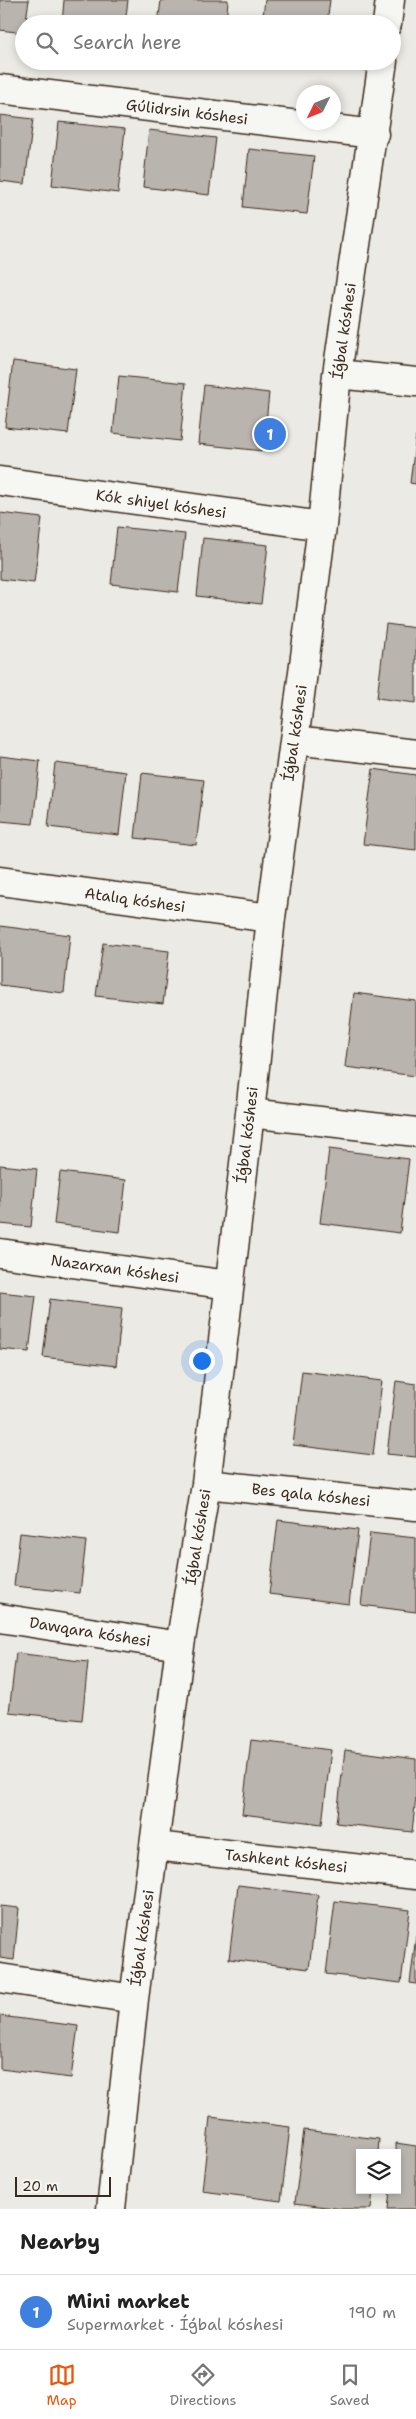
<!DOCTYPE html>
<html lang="en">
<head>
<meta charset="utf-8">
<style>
	body { margin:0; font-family:"Shantell Sans",sans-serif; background:#f6f6f6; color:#222 }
	.controls { position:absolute; right:15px; bottom:15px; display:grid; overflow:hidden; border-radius:0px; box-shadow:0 2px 8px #0003 }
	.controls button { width:45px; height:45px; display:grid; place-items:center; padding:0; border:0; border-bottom:1px solid #e0e0e0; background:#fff; color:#222; font:25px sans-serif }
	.compass { position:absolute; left:296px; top:85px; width:45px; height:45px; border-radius:50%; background:#fff; box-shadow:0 2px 8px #0003; rotate:227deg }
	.scale { position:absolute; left:15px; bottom:12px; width:96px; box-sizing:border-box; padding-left:5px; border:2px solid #3b2a1e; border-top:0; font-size:14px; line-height:18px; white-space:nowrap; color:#3b2a1e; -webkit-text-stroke:4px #f6f6f2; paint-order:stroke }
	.you { position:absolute; left:201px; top:1360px; width:18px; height:18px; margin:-12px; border:4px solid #fff; border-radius:50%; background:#1a73e8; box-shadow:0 0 0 8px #1a73e833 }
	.badge { display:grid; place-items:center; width:32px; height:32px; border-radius:50%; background:#ea580c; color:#fff; font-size:16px; font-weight:700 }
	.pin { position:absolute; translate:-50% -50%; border:2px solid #fff; box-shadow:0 1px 5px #0006 }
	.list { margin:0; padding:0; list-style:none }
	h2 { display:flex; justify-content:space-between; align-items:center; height:65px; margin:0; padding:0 20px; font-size:21px }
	h2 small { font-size:16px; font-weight:400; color:#767676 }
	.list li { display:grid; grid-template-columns:32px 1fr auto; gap:15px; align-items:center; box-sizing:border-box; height:75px; padding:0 20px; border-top:1px solid #e0e0e0 }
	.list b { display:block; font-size:19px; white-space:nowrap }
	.list p { margin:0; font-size:16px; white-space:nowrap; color:#767676 }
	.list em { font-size:16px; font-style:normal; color:#767676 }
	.icon { flex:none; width:28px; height:28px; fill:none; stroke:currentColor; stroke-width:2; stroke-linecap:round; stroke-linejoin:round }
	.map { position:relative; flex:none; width:416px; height:2209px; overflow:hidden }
	.search { position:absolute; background:#fff; box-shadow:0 2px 8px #0003; left:15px; right:15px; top:15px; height:55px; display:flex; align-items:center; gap:12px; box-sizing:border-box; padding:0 18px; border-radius:28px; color:#767676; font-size:19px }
	.sheet { height:140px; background:#fff }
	nav { display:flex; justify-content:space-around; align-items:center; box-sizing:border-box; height:70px; border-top:1px solid #e0e0e0; background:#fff; font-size:14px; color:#767676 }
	nav a { display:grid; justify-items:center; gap:2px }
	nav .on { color:#ea580c }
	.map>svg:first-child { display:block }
</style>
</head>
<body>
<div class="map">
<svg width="416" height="2209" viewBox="0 0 416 2209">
	<rect width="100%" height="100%" fill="#ebeae5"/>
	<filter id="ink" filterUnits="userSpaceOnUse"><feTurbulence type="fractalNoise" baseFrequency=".02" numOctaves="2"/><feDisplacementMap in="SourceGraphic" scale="10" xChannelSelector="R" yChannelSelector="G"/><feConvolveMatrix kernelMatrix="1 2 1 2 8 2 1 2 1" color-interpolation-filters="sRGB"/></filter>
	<g filter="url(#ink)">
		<path fill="#bab4ae" stroke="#3b2a1e" d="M0,0h29l-5,33 -24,-3z
			M64,0h64l-3,24h-63z
			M161,0h67l-2,24h-68z
			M265,0h65l-3,24h-65z
			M0,115l33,4 -8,65 -25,-3z
			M59,122l66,7 -7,64 -66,-8z
			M149,130l67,8 -7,57 -66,-8z
			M249,149l65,7 -7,58 -64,-7z
			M13,361l63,8 -8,65 -63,-7z
			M119,376l67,7 -6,58 -67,-8z
			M204,385l65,8 -6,58 -65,-7z
			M416,436v48l-6,-1z
			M0,513l42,5 -8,65 -34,-4z
			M117,527l68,7 -7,58 -67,-8z
			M203,538l65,7 -7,59 -64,-8z
			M386,624l30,4v75l-39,-5z
			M0,756l40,5 -7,63 -33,-3z
			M55,763l71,9 -7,63 -71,-8z
			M373,769l43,6v75l-53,-6z
			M142,773l62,7 -8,65 -61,-7z
			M0,926l70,9 -6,58 -64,-8z
			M103,943l66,8 -6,53 -67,-8z
			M354,993l62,8v75l-71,-9z
			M329,1149l80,10 -9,74 -80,-10z
			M0,1165l37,4 -6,58 -31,-3z
			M60,1172l66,8 -6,52 -66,-8z
			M0,1292l36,4 -7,56 -29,-3z
			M50,1299l72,9 -6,58 -73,-9z
			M302,1371l80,10 -9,74 -80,-10z
			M396,1381l20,3v73l-29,-3z
			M278,1520l80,10 -9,74 -80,-10z
			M20,1533l66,8 -6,52 -66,-7z
			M370,1533l46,5v74l-55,-7z
			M16,1653l72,9 -6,58 -73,-8z
			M251,1740l80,10 -9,74 -80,-10z
			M345,1750l71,9v38l-4,35 -76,-9z
			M238,1885l80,10 -9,74 -80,-10z
			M335,1901l75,9 -9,73 -75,-9z
			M0,1906l19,2 -5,52 -14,-2z
			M416,1936v48l-6,-1z
			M0,2016l78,10 -7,52 -71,-9z
			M210,2117l80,10 -9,74 -79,-10z
			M304,2130l75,9 -1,14h-18v37h13l-2,19h-29l-47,-6z
			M396,2143l20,3v63h-28l2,-19h7z"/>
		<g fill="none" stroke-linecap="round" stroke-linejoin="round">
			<g stroke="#3b2a1e" stroke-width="31">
				<path id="minor" d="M387,24l3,-24
					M0,89l374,45
					M337,374l79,8
					M0,481l322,45
					M295,740l121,14
					M0,881l271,37
					M250,1113l166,19
					M0,1253l229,32
					M206,1484l210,22
					M0,1618l180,28
					M155,1846l261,29
					M0,1978l134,21
					M111,2209l23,-210 46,-353 26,-162 44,-371 21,-195 51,-392 15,-152 46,-313"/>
			</g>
			<use href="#minor" stroke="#f6f6f2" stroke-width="28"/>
		</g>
	</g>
	<g text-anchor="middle" stroke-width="4" stroke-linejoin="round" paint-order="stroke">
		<g font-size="15" fill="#3b2a1e" stroke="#f6f6f2">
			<text transform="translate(187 112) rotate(7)" y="5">Gúlidrsin kóshesi</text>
			<text transform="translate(344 331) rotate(-82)" y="5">Íǵbal kóshesi</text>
			<text transform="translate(161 504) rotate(8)" y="5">Kók shiyel kóshesi</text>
			<text transform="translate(295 733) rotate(-82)" y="5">Íǵbal kóshesi</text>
			<text transform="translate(135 900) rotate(8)" y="5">Atalıq kóshesi</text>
			<text transform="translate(247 1135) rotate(-83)" y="5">Íǵbal kóshesi</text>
			<text transform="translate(115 1269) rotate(8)" y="5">Nazarxan kóshesi</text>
			<text transform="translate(311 1495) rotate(6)" y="5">Bes qala kóshesi</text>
			<text transform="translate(198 1537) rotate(-81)" y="5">Íǵbal kóshesi</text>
			<text transform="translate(90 1632) rotate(9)" y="5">Dawqara kóshesi</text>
			<text transform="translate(286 1861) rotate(6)" y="5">Tashkent kóshesi</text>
			<text transform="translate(142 1938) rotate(-82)" y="5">Íǵbal kóshesi</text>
		</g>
	</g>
</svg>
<div class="controls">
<button><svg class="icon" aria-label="layers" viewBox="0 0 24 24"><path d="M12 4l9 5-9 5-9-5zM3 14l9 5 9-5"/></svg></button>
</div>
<svg class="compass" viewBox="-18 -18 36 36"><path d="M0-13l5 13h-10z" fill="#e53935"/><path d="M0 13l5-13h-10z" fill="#767676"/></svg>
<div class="scale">20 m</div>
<div class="you"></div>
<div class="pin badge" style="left:270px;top:434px;background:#3f7fe0">1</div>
<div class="search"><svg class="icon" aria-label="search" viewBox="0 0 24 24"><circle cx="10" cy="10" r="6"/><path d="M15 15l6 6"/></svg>Search here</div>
</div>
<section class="sheet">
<h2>Nearby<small></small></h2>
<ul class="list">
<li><span class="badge" style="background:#3f7fe0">1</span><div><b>Mini market</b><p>Supermarket · Íǵbal kóshesi</p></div><em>190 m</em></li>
</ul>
</section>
<nav>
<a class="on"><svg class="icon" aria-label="map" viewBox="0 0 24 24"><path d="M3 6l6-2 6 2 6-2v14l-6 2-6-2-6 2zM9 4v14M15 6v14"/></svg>Map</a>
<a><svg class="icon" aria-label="directions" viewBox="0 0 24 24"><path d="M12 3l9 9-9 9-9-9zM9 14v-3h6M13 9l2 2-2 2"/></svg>Directions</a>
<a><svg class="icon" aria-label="saved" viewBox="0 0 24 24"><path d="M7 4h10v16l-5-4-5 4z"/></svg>Saved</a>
</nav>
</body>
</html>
